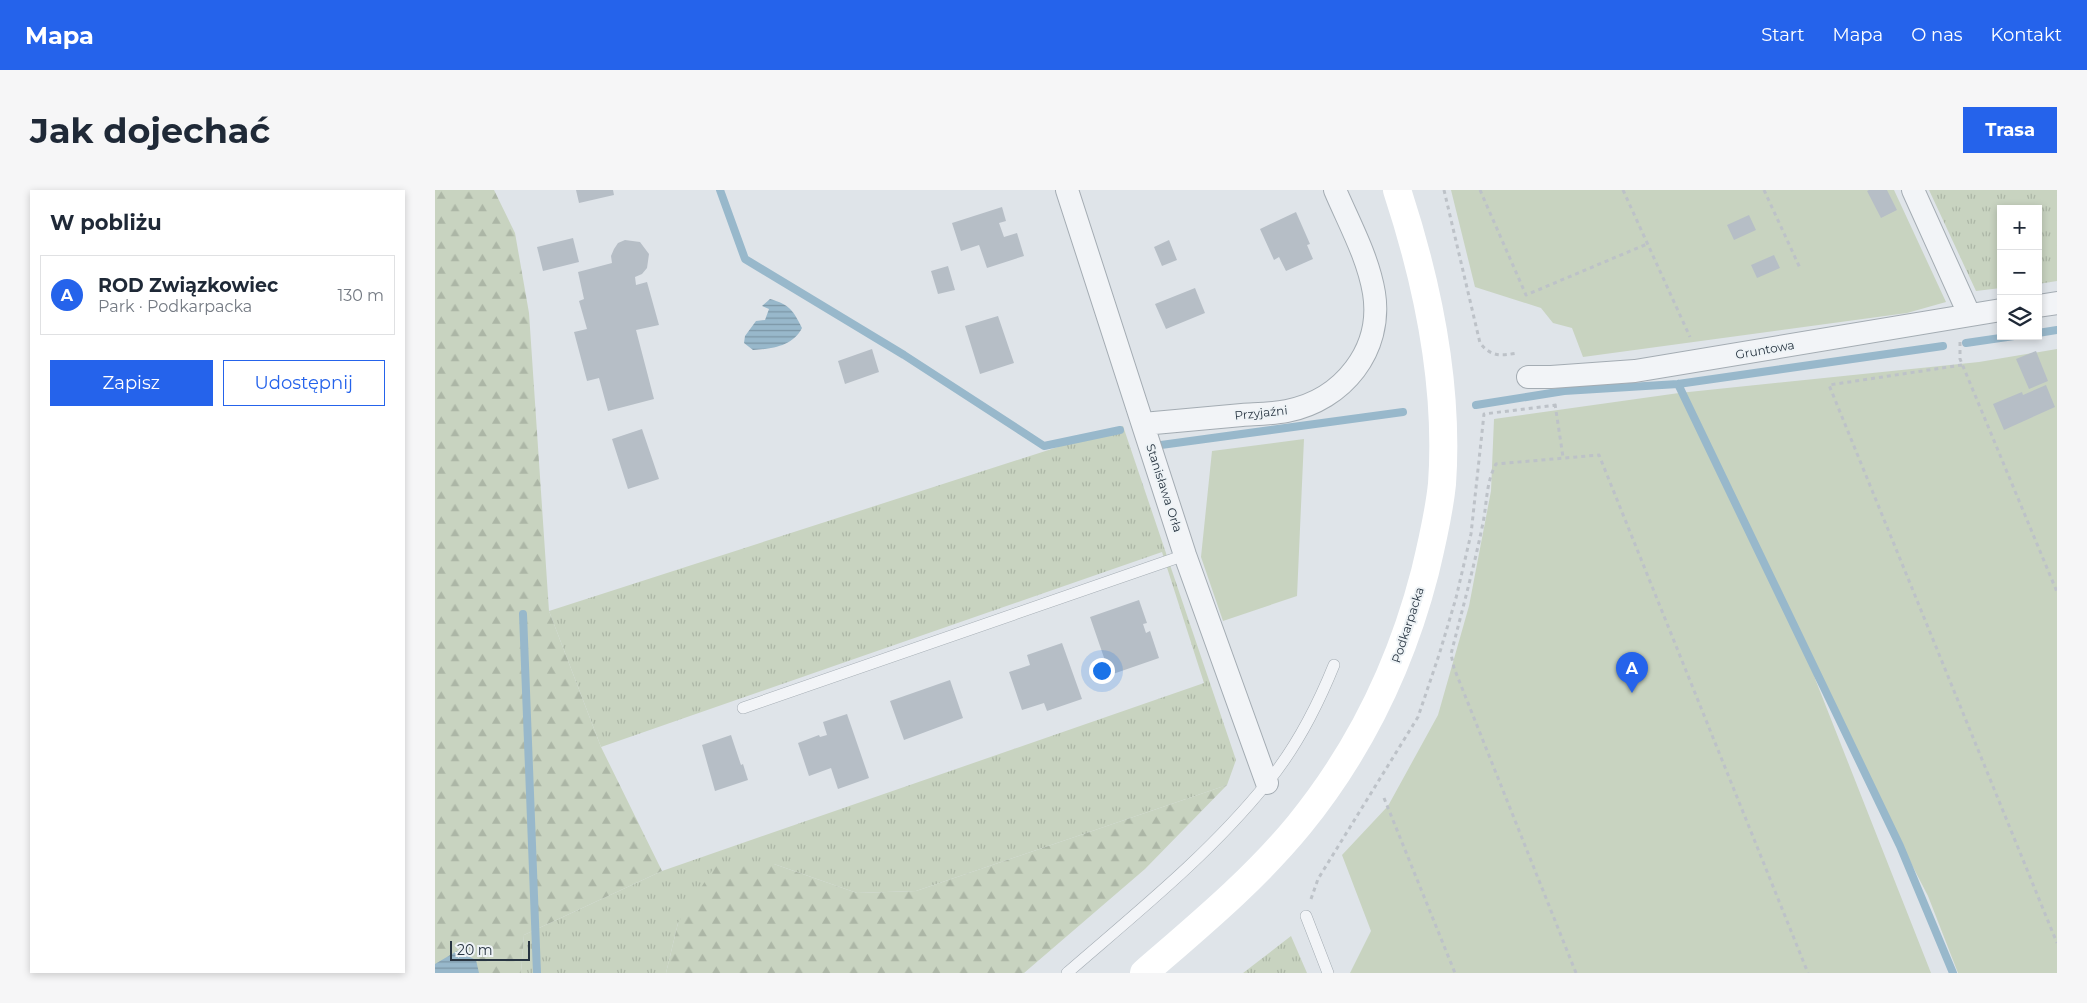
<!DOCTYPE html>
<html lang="pl">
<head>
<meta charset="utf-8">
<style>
	body { margin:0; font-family:Montserrat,sans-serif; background:#f6f6f7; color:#1f2937 }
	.controls { position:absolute; right:15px; top:15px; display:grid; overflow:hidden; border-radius:0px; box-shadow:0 2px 8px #0003 }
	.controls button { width:45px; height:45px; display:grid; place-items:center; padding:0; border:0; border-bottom:1px solid #e0e1e3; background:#fff; color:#1f2937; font:25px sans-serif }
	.scale { position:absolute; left:15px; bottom:12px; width:80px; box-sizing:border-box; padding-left:5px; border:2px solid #273441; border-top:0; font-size:14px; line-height:18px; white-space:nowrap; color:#273441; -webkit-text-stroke:4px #eef3f6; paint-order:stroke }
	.you { position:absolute; left:666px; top:480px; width:18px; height:18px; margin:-12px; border:4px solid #fff; border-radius:50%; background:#1a73e8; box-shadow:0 0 0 8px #1a73e833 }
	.badge { display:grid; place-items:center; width:32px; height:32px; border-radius:50%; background:#2563eb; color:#fff; font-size:16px; font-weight:700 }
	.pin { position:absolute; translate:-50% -41px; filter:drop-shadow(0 1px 2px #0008) }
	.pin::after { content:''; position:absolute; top:26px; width:18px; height:15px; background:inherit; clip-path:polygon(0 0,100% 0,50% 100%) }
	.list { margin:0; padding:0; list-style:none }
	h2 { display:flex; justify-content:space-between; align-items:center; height:65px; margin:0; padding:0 20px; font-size:21px }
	h2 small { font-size:16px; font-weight:400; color:#747a83 }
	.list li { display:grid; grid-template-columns:32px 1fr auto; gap:15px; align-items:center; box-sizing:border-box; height:80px; margin:0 10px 10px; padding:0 10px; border:1px solid #e0e1e3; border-radius:0px }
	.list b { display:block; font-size:19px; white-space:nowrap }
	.list p { margin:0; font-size:16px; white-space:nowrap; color:#747a83 }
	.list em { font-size:16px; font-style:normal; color:#747a83 }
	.actions { display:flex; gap:10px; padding:15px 20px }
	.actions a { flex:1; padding:11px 0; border:1px solid #2563eb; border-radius:0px; text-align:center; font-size:18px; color:#2563eb }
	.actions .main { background:#2563eb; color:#fff }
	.icon { flex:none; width:28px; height:28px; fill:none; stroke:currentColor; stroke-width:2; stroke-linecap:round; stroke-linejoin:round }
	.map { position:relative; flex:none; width:1622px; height:783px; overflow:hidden; border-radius:0px }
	header { display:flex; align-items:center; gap:30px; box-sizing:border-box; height:70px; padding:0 25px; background:#2563eb; color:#fff }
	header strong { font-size:24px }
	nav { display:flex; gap:28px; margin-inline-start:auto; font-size:18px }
	.intro { display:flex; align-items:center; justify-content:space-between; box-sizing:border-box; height:120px; padding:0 30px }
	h1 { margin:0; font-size:35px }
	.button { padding:12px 22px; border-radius:0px; background:#2563eb; color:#fff; font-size:18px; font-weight:700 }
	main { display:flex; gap:30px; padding:0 30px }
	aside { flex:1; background:#fff; border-radius:0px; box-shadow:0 2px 8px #0003 }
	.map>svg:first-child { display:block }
</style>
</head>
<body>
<header>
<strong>Mapa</strong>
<nav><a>Start</a><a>Mapa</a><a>O nas</a><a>Kontakt</a></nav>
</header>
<div class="intro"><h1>Jak dojechać</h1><a class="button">Trasa</a></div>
<main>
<aside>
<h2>W pobliżu<small></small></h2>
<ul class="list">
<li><span class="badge">A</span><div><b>ROD Związkowiec</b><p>Park · Podkarpacka</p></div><em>130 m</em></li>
</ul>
<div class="actions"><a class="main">Zapisz</a><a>Udostępnij</a></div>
</aside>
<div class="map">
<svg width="1622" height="783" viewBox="0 0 1622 783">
	<defs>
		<pattern id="grass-tufts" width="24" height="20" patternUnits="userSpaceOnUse" patternTransform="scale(1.25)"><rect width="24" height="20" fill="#c8d3c0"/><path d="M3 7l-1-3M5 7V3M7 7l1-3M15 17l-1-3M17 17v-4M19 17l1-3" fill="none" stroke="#acb6a6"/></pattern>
		<pattern id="forest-firs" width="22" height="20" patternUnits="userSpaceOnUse" patternTransform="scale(1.25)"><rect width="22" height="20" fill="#c8d3c0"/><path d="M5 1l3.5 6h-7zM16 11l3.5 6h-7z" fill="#acb6a6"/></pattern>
		<pattern id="water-rules" width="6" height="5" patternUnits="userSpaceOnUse" patternTransform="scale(1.25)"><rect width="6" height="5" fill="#98b8cb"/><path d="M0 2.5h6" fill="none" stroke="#7c96a6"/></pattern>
	</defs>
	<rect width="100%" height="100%" fill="#dfe4e9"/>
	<path fill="url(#grass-tufts)" d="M1494,0h128v91l-19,3v-75h-37v79l-25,3z
		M688,236l113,334 -9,25 -311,106 -59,2 -83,-29 -96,59 -12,50h-145l3,-38 138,-64 542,-188 -42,-131 -561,195 -52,-136z
		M856,746l16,37h-64z"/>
	<path fill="url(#forest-firs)" d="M0,0h59l21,43 14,80 20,298 52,136 61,124 -138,64 -3,38h-86z
		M792,595l-82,84 -121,104h-358l12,-50 37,-57 59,-2 83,29 59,-2z"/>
	<path fill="#c8d3c0" d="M1016,0h443l52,112 -39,11 -324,44 -11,-29 -19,-5 -12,-15 -66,-21z
		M1622,159v624h-99l-30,-77 -114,-220 117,297h-581l21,-42 -29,-76 46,-49 50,-91 31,-109 22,-115 3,-72 185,-26 300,-31z
		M869,249l-7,157 -74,25 -22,-64 11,-106z"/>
	<path fill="url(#water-rules)" d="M335,109c20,6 23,11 32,29 -9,18 -30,21 -49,22l-9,-7 1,-7 11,-15 9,-1 4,-11 -7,-3z
		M22,761l19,9 3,13h-44v-9z"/>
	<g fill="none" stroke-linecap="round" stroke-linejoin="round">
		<path stroke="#98b8cb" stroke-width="8" d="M285,0l25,69 159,96 140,91 76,-16
			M1603,143l19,-3
			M1531,153l48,-7
			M1243,194l222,462 53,127
			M1041,215l88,-14 114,-7 265,-38
			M726,255l242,-33
			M88,424l14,359"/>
	</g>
	<path fill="#b6bec6" d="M141,0h37l1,5 -35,8z
		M1434,0h18l10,20 -16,8 -14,-27z
		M567,17l4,14 -7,2 5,14 13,-4 7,23 -37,12 -8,-23 -18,6 -9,-28z
		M861,22l14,32 -3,1 6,14 -27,12 -7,-14 -5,3 -14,-31z
		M1314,25l7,15 -22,10 -7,-15z
		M138,48l6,24 -36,9 -6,-24z
		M190,50l15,2 9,12 -2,14 -5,6 -7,3 1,8 11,-3 12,43 -23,5 18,69 -46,12 -9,-33 -12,3 -13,-49 13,-3 -8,-28 5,-2 -6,-27 34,-9 -1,-7 3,-7 4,-6z
		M734,50l8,20 -15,6 -8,-19z
		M1339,65l6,13 -23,10 -6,-13z
		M513,76l7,24 -17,4 -7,-23z
		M760,98l10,25 -39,16 -11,-25z
		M563,126l16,47 -34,11 -15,-48z
		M437,159l7,23 -34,12 -7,-23z
		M1601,161l12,30 -19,8 -13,-30z
		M1611,195l9,22 -51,23 -11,-26 29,-12 1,3z
		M207,239l17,50 -31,10 -16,-50z
		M704,410l8,23 -4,1 3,9 4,-2 9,27 -49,17 -20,-58z
		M627,453l20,56 -35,12 -3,-8 -22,7 -13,-38 21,-7 -3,-10z
		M515,490l13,38 -59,22 -14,-39z
		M412,524l22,64 -31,11 -7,-21 -22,8 -11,-33 21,-8 1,2 7,-2 -4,-13z
		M296,545l10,30 2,-1 5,16 -33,11 -13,-46z"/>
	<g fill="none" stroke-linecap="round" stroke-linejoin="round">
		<g stroke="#a4acb3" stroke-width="12">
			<path id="service" d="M308,518l442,-153
				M871,726l22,57
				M632,783c69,-60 142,-118 200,-190 29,-35 50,-76 67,-118"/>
		</g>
		<g stroke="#a4acb3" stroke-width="24">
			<path id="minor" d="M632,0l118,365 82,228
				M1478,0l56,124
				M1603,116l19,-3
				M1093,187h23l84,-6 366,-61
				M708,234c33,-3 66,-6 99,-9 14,-1 30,-1 45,-4 56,-11 96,-61 87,-118 -6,-36 -25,-70 -39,-103"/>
		</g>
		<path stroke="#bdc2c8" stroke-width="3" stroke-dasharray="4 4" stroke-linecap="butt" d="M1009,0l36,153c11,14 21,13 37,10
			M1045,0l46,105 121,-51
			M1188,0l67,147
			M1329,0l36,78
			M1525,152v17l97,233
			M1527,175l-133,20 228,558
			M1120,214l8,53
			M949,608l71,175
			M876,709l7,-20 100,-162 21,-62 17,-57 15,-64 13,-120 72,-9
			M1141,783l-122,-305 -3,-14c11,-43 23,-87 32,-131 4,-20 3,-41 13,-59l103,-9 209,518"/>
		<use href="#service" stroke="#f2f4f7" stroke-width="11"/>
		<use href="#minor" stroke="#f2f4f7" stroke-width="22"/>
		<path stroke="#fff" stroke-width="28" d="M709,783c53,-46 110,-93 155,-148 61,-75 102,-160 126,-253 7,-29 14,-59 17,-88 7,-99 -14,-200 -45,-294"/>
	</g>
	<g text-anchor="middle" stroke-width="4" stroke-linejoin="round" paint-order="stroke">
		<g font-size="12" fill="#273441" stroke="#eef3f6">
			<text transform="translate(1330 160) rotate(-10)" y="4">Gruntowa</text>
			<text transform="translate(826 223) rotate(-6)" y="4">Przyjaźni</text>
			<text transform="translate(729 298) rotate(72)" y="4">Stanisława Orła</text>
			<text transform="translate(973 435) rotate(-72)" y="4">Podkarpacka</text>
		</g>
	</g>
</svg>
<div class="controls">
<button>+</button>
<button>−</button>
<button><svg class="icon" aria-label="layers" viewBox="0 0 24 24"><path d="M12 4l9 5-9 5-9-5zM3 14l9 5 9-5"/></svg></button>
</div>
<div class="scale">20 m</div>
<div class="you"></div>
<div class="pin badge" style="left:1197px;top:503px">A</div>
</div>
</main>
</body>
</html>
